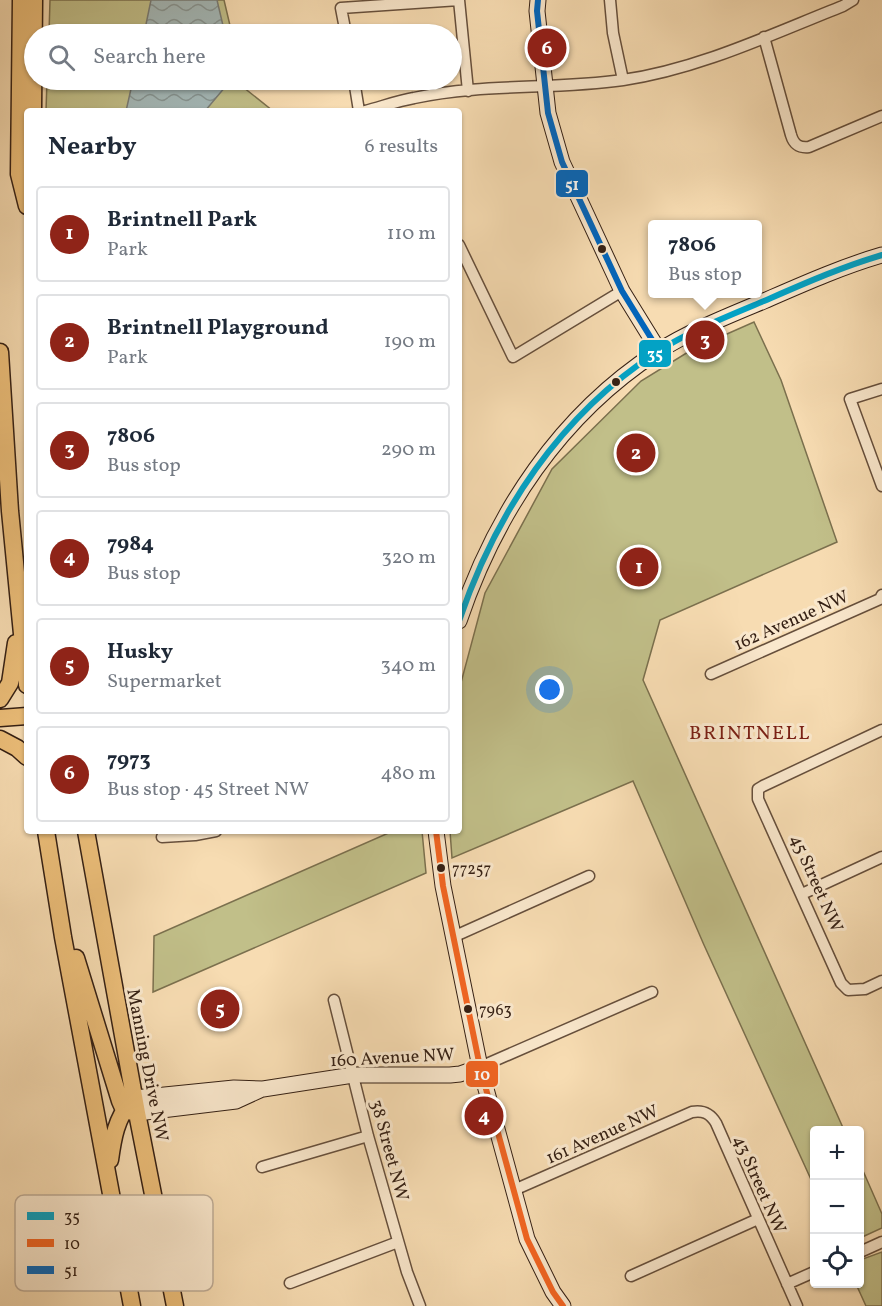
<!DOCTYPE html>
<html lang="en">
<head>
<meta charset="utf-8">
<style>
	body { margin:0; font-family:Vollkorn,serif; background:#f6f6f7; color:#1f2937 }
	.controls { position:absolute; right:18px; bottom:18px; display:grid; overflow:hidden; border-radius:6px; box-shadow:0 2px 4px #0004 }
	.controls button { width:54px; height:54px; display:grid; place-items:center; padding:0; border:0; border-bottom:2px solid #e0e1e3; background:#fff; color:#1f2937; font:30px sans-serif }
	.you { position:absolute; left:550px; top:690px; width:21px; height:21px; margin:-15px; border:4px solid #fff; border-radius:50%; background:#1a73e8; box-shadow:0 0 0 9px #1a73e833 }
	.badge { display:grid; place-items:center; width:39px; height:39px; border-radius:50%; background:#8f2418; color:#fff; font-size:20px; font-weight:700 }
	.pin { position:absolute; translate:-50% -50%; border:3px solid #fff; box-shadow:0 2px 6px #0006 }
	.popup { position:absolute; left:648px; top:220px; width:114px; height:78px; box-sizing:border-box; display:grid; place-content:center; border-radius:6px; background:#fff; filter:drop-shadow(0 2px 4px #0005); font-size:20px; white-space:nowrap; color:#747a83 }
	.popup b { font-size:22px; color:#1f2937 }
	.popup::after { content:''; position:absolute; left:50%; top:100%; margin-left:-12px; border:12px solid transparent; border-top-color:#fff }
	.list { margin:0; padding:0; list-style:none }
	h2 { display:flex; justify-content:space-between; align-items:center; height:78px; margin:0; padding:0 24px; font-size:26px }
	h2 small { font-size:20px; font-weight:400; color:#747a83 }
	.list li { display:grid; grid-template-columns:39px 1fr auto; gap:18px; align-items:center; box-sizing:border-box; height:96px; margin:0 12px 12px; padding:0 12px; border:2px solid #e0e1e3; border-radius:6px }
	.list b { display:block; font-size:22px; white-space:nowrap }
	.list p { margin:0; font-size:20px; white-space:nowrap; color:#747a83 }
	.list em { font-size:20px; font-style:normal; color:#747a83 }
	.icon { flex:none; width:33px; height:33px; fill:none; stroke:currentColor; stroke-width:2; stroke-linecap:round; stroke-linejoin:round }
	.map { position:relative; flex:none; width:882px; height:1306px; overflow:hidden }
	.search { position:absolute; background:#fff; box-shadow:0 2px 4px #0004; left:24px; top:24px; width:438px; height:66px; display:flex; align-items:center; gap:15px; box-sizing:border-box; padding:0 21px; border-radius:33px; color:#747a83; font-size:22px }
	.panel { position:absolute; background:#fff; box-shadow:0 2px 4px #0004; left:24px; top:108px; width:438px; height:726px; border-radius:6px }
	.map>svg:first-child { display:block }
</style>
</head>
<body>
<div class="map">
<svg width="882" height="1306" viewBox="0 0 882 1306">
	<defs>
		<pattern id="water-waves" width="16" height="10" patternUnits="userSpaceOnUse" patternTransform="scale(1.5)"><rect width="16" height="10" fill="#a3b8b8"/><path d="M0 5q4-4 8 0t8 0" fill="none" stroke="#869594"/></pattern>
	</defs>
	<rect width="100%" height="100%" fill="#f7dcb2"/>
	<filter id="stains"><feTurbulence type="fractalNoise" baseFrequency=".00333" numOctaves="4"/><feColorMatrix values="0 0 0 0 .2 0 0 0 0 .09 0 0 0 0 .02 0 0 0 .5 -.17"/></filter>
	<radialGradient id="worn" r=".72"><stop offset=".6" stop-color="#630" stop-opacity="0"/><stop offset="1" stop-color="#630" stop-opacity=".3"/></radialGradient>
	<path fill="#c1bf89" stroke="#7b704e" stroke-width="1.5" d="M50,0h174l8,34h-183z
		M47,80h194l2,7 30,24h-227z
		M754,322l27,58 56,162 -177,78 -17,60 201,450h-30v56l-110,-241 -71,-164 -181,77 -2,-27h9v-141l26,-97 67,-124 89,-88 52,-32z
		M393,831h29l4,42 -273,119 1,-56z
		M860,1164l22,50v14l-22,10z
		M882,1252v54h-16l-10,-22h4v-24z"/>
	<path fill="url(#water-waves)" stroke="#777b76" stroke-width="1.5" d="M151,0h66l8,34h-81z
		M133,80h98l-26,31h-79z"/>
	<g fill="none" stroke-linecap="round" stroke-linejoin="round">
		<g stroke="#664f3c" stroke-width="13">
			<path id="street" d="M610,0l3,33 10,47
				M346,34l-5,-26 118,-8 9,91
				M764,37l27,98c3,10 8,13 18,12l73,-31
				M354,80l5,31
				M365,111c16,-4 32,-10 49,-13 68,-15 140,-8 209,-18 76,-11 149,-46 220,-74l10,-6
				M459,245l54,112 109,-66
				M882,389l-32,10 32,87
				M711,674l169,-75 2,-4
				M882,730l-119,56 -5,3v10l83,184 7,7 17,-1 17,-8
				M162,837l33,-2 21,-4
				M802,894l80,-37
				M453,937l136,-61
				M334,1000l34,136 39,136 13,34
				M480,1067l172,-75
				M262,1167l106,-31
				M514,1190l178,-78c11,-2 18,1 24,11l81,183
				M860,1252l22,-10
				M631,1276l127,-57
				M290,1283l108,-41
				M787,1284l27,-12"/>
		</g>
		<g stroke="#352014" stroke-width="17">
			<path id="secondary" d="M538,0l-1,11 11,102 14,49 60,129 37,60
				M459,621c37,-109 101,-206 198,-269 33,-21 71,-36 107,-51 39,-17 77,-34 118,-46
				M436,831l7,55 37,181 47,172 26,53 10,14
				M135,1098l99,-10 29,1 90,-14h97l10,-1 20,-7
				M137,1113l99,-12 24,-11"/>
		</g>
		<g stroke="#352014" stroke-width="19">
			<path id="primary" d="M21,0l-2,174 8,32
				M33,111l1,-111
				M0,352l10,159 17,174
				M0,699l10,-16 6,-40
				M0,718l27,-2
				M0,739l17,9 10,9
				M46,831l17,106 69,369
				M86,831l51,282 38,193
				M76,958l44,143 4,9 13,3
				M110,1160c3,-22 6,-41 21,-59"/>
		</g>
		<use href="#street" stroke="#fae8cd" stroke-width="10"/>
		<use href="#secondary" stroke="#fae8cd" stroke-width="15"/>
		<use href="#primary" stroke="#ecbe79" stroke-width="16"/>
		<g stroke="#fae8cd" stroke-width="10">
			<path id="bus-1" d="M459,621c37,-109 101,-206 198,-269 33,-21 71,-36 107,-51 39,-17 77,-34 118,-46"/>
		</g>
		<g stroke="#fae8cd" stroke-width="10">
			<path id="bus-2" d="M436,831l7,55 37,181 47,172 26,53 10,14"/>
		</g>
		<g stroke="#fae8cd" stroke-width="10">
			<path id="bus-3" d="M538,0l-1,11 11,102 14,49 60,129 37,60"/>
		</g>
		<use href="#bus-1" stroke="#03a2c5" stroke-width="6"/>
		<use href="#bus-2" stroke="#f26522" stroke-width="6"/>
		<use href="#bus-3" stroke="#0065bd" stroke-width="6"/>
	</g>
	<g fill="#352014" stroke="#fae8cd" stroke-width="2">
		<circle cx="602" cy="249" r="5"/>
		<circle cx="616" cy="382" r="5"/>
		<circle cx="441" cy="868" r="5"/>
		<circle cx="468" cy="1009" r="5"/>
	</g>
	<g text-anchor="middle" stroke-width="6" stroke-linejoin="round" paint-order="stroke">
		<g font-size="16" fill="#352014" stroke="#fae8cd" text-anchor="start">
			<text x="452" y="874">77257</text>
			<text x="479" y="1015">7963</text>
		</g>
		<g font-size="18" fill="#352014" stroke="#fae8cd">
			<text transform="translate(791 620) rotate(-24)" y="6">162 Avenue NW</text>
			<text transform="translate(817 883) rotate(66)" y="6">45 Street NW</text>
			<text transform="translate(392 1057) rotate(-3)" y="6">160 Avenue NW</text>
			<text transform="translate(148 1065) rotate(79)" y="6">Manning Drive NW</text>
			<text transform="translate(602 1134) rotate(-24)" y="6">161 Avenue NW</text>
			<text transform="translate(390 1150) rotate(75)" y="6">38 Street NW</text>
			<text transform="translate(760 1184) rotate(66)" y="6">43 Street NW</text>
		</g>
		<g font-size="20" letter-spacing="1.5" fill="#7a1f14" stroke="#fae8cd">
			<text x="750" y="739">BRINTNELL</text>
		</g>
	</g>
	<rect x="15" y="1195" width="198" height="96" rx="9" fill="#fae8cd" stroke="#bfac96" stroke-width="1.5"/>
	<rect x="27" y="1212" width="27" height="8" fill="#03a2c5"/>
	<rect x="27" y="1239" width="27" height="8" fill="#f26522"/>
	<rect x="27" y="1266" width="27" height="8" fill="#0065bd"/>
	<g font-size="16" fill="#352014">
		<text x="64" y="1222">35</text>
		<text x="64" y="1249">10</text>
		<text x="64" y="1276">51</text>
	</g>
	<g stroke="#fae8cd" stroke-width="2">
		<rect x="555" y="169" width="34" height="29" rx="6" fill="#0065bd"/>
		<rect x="638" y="339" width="34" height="29" rx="6" fill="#03a2c5"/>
		<rect x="465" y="1060" width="34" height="28" rx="6" fill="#f26522"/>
	</g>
	<g font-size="16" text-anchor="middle" font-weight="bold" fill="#fff">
		<text x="572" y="190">51</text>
		<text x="655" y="359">35</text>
		<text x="482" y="1080">10</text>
	</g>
	<rect width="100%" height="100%" filter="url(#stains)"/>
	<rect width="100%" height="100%" fill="url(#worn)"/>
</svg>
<div class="controls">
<button>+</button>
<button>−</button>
<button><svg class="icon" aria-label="locate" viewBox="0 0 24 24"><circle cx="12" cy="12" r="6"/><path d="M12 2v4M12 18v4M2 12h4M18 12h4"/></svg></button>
</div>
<div class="you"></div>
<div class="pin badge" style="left:639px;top:567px">1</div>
<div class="pin badge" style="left:636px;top:453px">2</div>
<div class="pin badge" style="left:705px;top:340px">3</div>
<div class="popup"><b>7806</b>Bus stop</div>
<div class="pin badge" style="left:484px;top:1116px">4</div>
<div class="pin badge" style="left:220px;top:1009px">5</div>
<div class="pin badge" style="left:547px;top:48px">6</div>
<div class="search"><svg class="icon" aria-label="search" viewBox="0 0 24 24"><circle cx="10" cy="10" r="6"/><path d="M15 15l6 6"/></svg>Search here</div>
<section class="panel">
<h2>Nearby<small>6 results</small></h2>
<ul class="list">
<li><span class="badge">1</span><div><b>Brintnell Park</b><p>Park</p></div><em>110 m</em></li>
<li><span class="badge">2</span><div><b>Brintnell Playground</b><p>Park</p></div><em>190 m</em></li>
<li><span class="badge">3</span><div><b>7806</b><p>Bus stop</p></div><em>290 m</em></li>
<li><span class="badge">4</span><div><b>7984</b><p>Bus stop</p></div><em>320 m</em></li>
<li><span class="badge">5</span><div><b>Husky</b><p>Supermarket</p></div><em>340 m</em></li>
<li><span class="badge">6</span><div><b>7973</b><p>Bus stop · 45 Street NW</p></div><em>480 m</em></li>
</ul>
</section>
</div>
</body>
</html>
